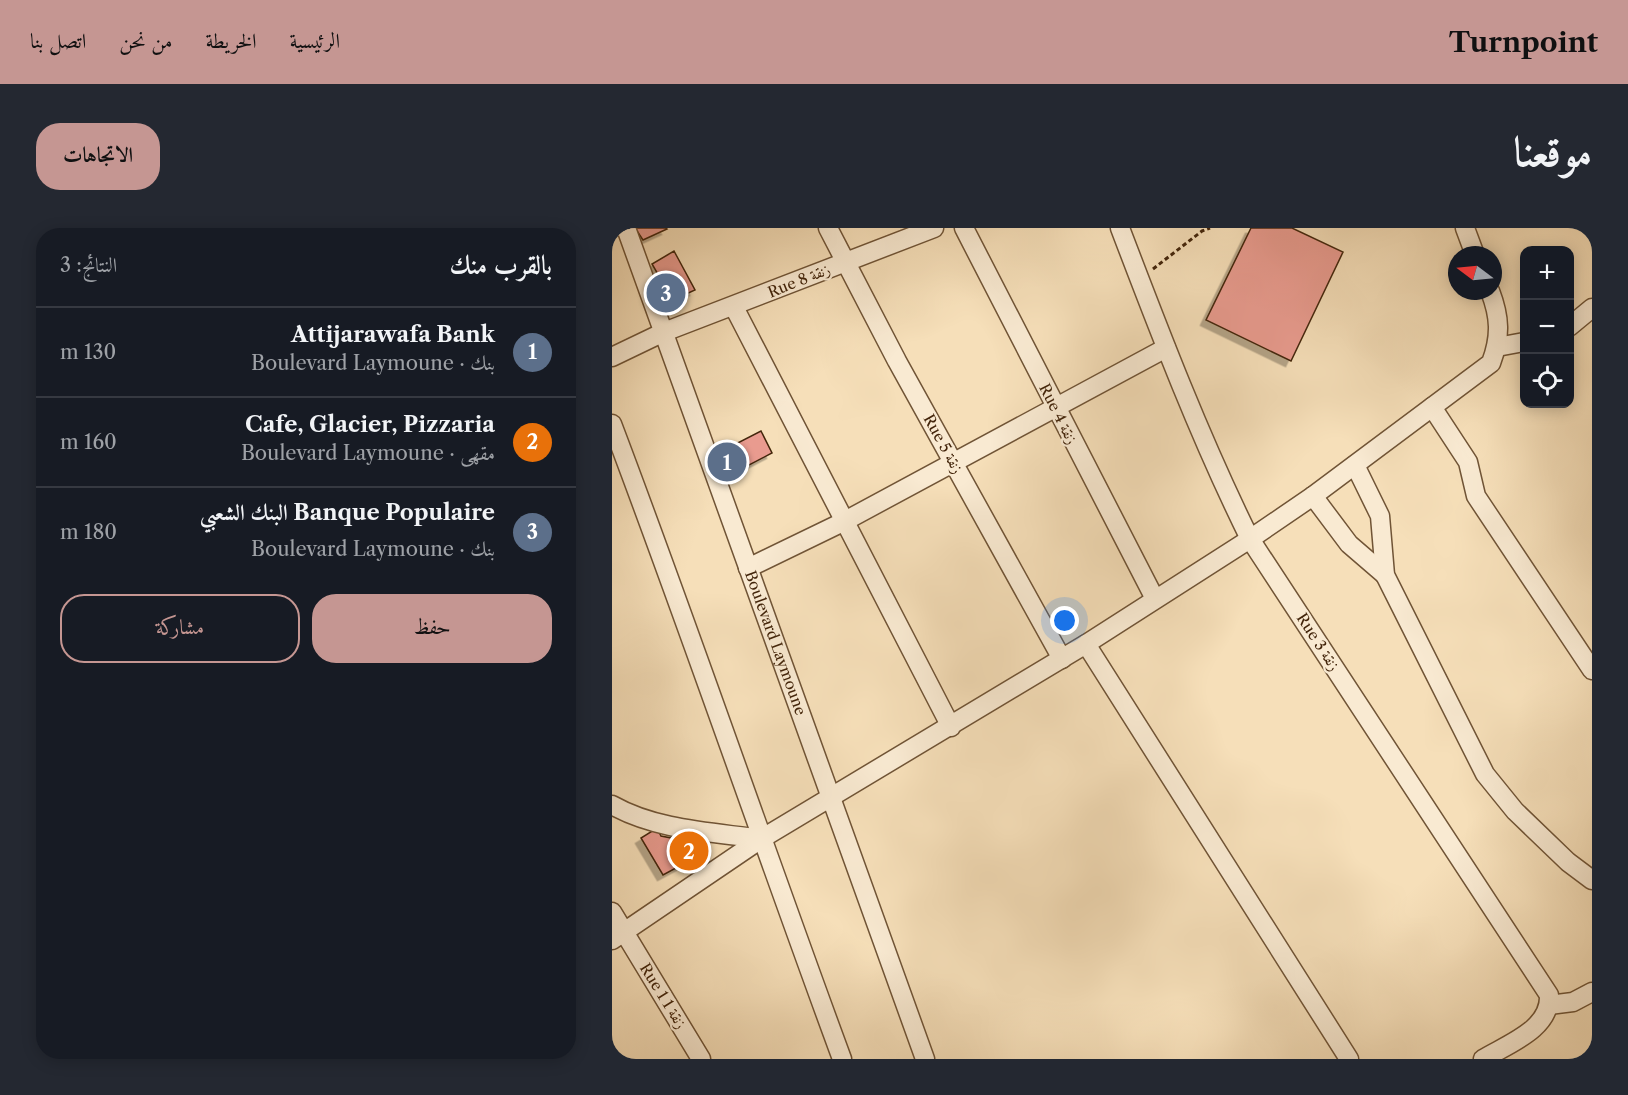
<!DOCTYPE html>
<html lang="ar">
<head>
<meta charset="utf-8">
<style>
	body { margin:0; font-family:"Libre Caslon Text",Amiri,serif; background:#242831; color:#f1f3f6; direction:rtl }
	.controls { position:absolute; right:18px; top:18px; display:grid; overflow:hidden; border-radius:12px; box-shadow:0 3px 15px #0003 }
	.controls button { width:54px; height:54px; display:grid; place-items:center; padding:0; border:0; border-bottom:2px solid #363941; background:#171b24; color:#f1f3f6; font:30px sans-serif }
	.compass { position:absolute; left:836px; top:18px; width:54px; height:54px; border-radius:50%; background:#171b24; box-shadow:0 3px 15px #0003; rotate:286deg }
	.you { position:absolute; left:453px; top:393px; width:21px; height:21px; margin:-15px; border:4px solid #fff; border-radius:50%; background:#1a73e8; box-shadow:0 0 0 9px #1a73e833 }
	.badge { display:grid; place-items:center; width:39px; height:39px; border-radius:50%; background:#c59692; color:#fff; font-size:20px; font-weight:700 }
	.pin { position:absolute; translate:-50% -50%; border:3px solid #fff; box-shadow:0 2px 6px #0006 }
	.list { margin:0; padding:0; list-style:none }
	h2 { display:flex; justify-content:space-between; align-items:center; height:78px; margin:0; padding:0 24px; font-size:26px }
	h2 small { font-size:20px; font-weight:400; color:#9ea1a6 }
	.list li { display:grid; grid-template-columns:39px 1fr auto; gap:18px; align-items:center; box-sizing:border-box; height:90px; padding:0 24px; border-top:2px solid #363941 }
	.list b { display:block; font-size:22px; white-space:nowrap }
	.list p { margin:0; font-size:20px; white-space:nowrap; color:#9ea1a6 }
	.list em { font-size:20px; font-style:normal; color:#9ea1a6 }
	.actions { display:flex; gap:12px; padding:18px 24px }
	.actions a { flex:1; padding:14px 0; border:2px solid #c59692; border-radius:24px; text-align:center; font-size:21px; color:#c59692 }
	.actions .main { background:#c59692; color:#111 }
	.icon { flex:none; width:33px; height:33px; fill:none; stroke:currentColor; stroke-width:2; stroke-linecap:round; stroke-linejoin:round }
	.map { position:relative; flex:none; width:980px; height:831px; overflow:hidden; direction:ltr; border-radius:24px }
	header { display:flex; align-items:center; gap:36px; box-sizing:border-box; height:84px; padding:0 30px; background:#c59692; color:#111 }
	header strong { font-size:28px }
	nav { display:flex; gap:33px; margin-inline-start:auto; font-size:21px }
	.intro { display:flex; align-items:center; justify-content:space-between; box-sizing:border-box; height:144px; padding:0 36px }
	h1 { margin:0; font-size:42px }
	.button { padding:15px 27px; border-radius:24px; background:#c59692; color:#111; font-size:21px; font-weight:700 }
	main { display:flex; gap:36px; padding:0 36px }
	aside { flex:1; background:#171b24; border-radius:24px; box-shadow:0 3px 15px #0003 }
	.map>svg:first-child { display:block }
</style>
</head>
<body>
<header>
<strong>Turnpoint</strong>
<nav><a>الرئيسية</a><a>الخريطة</a><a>من نحن</a><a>اتصل بنا</a></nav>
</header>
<div class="intro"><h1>موقعنا</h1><a class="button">الاتجاهات</a></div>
<main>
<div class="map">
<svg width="980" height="831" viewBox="0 0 980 831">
	<defs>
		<filter id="shadow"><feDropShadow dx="-5.5" dy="5.5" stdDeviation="0" flood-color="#0004"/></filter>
	</defs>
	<rect width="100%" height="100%" fill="#f6dfb9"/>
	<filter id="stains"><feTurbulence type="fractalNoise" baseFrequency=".00333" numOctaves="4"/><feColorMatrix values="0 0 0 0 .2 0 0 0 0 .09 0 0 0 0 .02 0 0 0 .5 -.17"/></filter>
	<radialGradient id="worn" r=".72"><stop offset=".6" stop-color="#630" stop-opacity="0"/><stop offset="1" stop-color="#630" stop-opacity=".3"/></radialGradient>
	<path fill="#e99b8f" stroke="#43250b" stroke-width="1.5" filter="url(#shadow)" d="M23,0h31l1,1 -24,11z
		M639,0h41l51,24 -52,109 -85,-41z
		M62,23l21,39 -28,13 -8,-5 -9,-17 9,-5 -7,-12z
		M149,203l11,22 -44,23 -10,-23z
		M45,600l4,8 26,5 6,9 -4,11 -26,14 -22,-37z"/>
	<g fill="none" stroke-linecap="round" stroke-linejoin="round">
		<g stroke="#705436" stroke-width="21">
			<g id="minor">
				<path id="s1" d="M14,0l299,831"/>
				<path d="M216,0l69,133 165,298"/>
				<path d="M352,0l191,371"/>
				<path d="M508,0c40,105 80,210 130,311l299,456c2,34 -41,49 -66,64"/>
				<path d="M853,0l10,27"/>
				<path d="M122,79l217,420"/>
				<path d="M957,99l23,-19"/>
				<path d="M885,119l27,-5"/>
				<path d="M0,129l52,-25 270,-104"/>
				<path d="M820,179l36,55 8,34 116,174"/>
				<path d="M0,196c80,211 152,424 230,635"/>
				<path d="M743,237l25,51 5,59 100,199 30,37 53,51 24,18"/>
				<path d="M701,268l36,48 36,31"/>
				<path d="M136,340l95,-46 323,-174"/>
				<path d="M474,416l263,415"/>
				<path d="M0,577c44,25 100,27 149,34"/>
				<path d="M0,684l89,147"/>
				<path d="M0,712l149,-101 325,-195 164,-105 63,-43 178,-133c10,-27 9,-46 -1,-72"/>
				<path d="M937,777l24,-3 19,-10"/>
			</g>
		</g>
		<path stroke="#43250b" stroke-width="3" stroke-dasharray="4.5 3" stroke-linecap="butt" d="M541,41l49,-38 8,-3"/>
		<use href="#minor" stroke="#f9ead2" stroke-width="18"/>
	</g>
	<g text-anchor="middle" stroke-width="4.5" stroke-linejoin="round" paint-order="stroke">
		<g font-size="15" fill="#43250b" stroke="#f9ead2">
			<text transform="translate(187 53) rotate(-22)" y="5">Rue 8 زنقة</text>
			<text transform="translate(446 186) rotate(63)" y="5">Rue 4 زنقة</text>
			<text transform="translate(331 216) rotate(61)" y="5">Rue 5 زنقة</text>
			<text transform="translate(706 414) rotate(57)" y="5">Rue 3 زنقة</text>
			<text dy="5" stroke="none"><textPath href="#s1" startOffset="441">Boulevard Laymoune</textPath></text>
			<text transform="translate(51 768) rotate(58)" y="5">Rue 1 زنقة 1</text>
		</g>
	</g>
	<rect width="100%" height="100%" filter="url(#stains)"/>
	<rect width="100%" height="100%" fill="url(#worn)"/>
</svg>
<div class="controls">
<button>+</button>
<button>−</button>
<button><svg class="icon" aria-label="locate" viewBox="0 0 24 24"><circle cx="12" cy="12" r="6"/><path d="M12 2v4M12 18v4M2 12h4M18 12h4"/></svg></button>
</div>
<svg class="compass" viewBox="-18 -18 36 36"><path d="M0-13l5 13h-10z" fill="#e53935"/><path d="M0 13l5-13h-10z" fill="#9ea1a6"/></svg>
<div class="you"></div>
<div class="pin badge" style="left:115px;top:234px;background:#5c6f8a">1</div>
<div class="pin badge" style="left:77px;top:623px;background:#e8710a">2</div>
<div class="pin badge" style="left:54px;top:65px;background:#5c6f8a">3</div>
</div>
<aside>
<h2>بالقرب منك<small>النتائج: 3</small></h2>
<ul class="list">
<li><span class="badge" style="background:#5c6f8a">1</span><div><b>Attijarawafa Bank</b><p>بنك · Boulevard Laymoune</p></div><em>130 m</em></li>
<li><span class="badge" style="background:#e8710a">2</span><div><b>Cafe, Glacier, Pizzaria</b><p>مقهى · Boulevard Laymoune</p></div><em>160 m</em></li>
<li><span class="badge" style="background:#5c6f8a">3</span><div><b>Banque Populaire البنك الشعبي</b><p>بنك · Boulevard Laymoune</p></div><em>180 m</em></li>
</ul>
<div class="actions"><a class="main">حفظ</a><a>مشاركة</a></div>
</aside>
</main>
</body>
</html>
